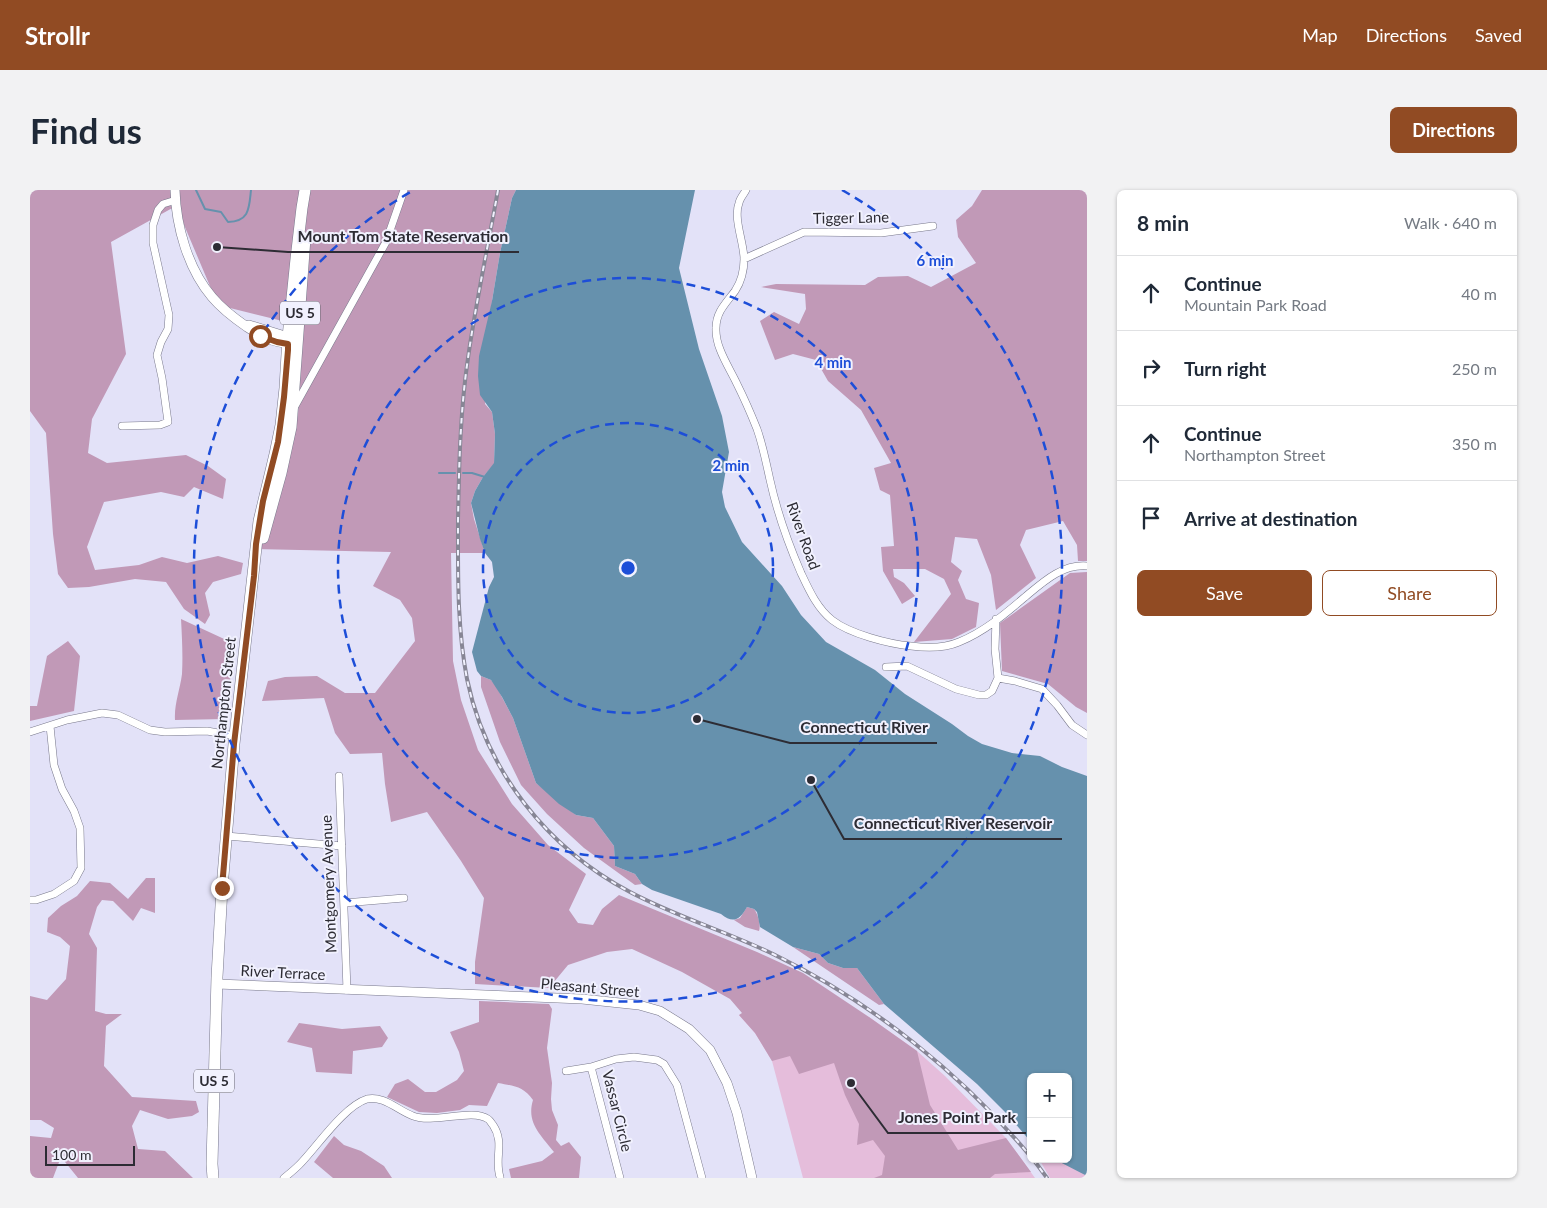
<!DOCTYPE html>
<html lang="en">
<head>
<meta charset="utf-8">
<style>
	body { margin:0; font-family:Lato,sans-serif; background:#f2f2f3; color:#1f2937 }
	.controls { position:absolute; right:15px; bottom:15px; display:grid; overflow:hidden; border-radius:8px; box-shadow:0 1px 4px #0004 }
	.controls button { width:45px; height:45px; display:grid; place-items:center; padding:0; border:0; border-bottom:1px solid #e0e1e3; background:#fff; color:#1f2937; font:25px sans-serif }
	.scale { position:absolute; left:15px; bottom:12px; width:90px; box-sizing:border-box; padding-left:5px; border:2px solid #2d2c34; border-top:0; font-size:14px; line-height:18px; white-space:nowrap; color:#2d2c34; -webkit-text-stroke:4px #f1f1fe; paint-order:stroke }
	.stop { position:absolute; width:15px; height:15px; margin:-11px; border:4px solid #914b23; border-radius:50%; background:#fff }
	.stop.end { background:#914b23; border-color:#fff; box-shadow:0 1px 5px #0008 }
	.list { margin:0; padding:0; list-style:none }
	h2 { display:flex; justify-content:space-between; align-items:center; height:65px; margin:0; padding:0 20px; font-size:21px }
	h2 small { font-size:16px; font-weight:400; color:#747a83 }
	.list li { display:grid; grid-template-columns:32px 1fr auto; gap:15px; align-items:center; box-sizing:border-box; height:75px; padding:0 20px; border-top:1px solid #e0e1e3 }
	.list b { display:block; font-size:19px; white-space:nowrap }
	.list p { margin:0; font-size:16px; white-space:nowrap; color:#747a83 }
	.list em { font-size:16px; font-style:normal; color:#747a83 }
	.actions { display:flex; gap:10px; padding:15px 20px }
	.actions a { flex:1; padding:11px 0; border:1px solid #914b23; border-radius:8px; text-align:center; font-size:18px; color:#914b23 }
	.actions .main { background:#914b23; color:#fff }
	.icon { flex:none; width:28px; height:28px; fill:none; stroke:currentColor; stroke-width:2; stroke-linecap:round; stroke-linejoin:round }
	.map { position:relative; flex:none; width:1057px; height:988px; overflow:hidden; border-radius:8px }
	header { display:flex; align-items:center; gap:30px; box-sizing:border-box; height:70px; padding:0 25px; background:#914b23; color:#fff }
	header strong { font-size:24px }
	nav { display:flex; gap:28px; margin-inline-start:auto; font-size:18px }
	.intro { display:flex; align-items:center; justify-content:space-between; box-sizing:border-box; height:120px; padding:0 30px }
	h1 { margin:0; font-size:35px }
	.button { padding:12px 22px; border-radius:8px; background:#914b23; color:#fff; font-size:18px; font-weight:700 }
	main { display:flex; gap:30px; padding:0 30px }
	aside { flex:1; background:#fff; border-radius:8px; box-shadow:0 1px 4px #0004 }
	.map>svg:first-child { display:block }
</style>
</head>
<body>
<header>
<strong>Strollr</strong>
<nav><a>Map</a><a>Directions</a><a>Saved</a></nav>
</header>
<div class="intro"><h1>Find us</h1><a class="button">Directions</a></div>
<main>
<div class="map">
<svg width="1057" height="988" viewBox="0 0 1057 988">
	<rect width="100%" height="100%" fill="#e3e2f8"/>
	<path fill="#e5bddb" d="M709,825l130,2 48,34 28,25 61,62 29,40h-232l-31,-117 -17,-28z
		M1009,969c19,0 32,6 48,17v2h-37z"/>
	<path fill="#c199b7" d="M0,0h486l-4,8 -12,55 -8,48 -7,103 7,8 3,22 -1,30 -11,13 -8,14 -4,12 3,16 11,34h-34l2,108 8,39 17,50 34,54 36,41 38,29 -17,36 9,13 15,2 9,-16 17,-14 138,57 46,21 66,44 48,34 13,54 28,45 48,-12 25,34 -36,2 -5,4h-116l8,-3 3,-19 -12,-16 -16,5 2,-21 -14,-29 -11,-32 -35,11 -9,-18 -18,5 -17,-28 -16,-18 3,-2 -12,-14 -48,-27 -50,-23 -25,3 -39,13 -19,23 -74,-4v-22l9,-64 -23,-37 -34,-49 -36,10 -6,-38 -3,-31 -32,1 -15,-21 -11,-35 -62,3 6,-20 17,-4 32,-1 28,17h30l40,-52 -3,-23 -12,-18 -27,-14 18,-34 -141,-3 48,-135 5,-88 -85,-21 -42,-99 -65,36 15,112 -34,65 -4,34 19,10 79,-8 22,11 18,13 -3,20 -29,-12 -10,10 -23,-5 -57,10 -17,45 8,23 44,-5 23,-8 25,6 31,-7 25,7 -2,11 -28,8 -8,11 5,22 -5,9 -21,-15 -18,-27 -31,-3 -46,8 -21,1 -10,-14 -5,-40 -7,-101 -16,-22z
		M952,0h105v371h-9l-1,-16 -14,-24 -37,9 -6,15 16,33 -40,32 -5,-35 -14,-36 -22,-2 -4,25 11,9 -4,9 8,19 13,4 -3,24 -24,12 -38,3 37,-48 -7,-15 -19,-10h-32l1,8 10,6 11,13 -13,8 -19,-33 -2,-24 13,-1 -4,-51 -10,-5 -6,-22 17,-5 -30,-53 -33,-29 -12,-21 -23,-6 -18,6 -15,-39 14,-9 25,12 7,-15 -1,-15 -44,-7 15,-3 89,1 13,-8 30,-1 23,11 45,-24 -18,-26 -2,-17 16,-14z
		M1057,382v141l-11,-6 -28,-23 -46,-13 -2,-48 70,-50z
		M151,429l54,25 -10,75 -50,1c-1,-16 5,-30 7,-46 1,-18 0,-37 -1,-55z
		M38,451l12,15 -6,55 -44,10v-15h7l10,-50z
		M451,486l10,4 5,6 17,32 23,65 40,32 17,3 21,28 1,20 20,8 7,10 -7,1 -51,-37 -37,-34 -26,-29 -21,-43 -19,-55z
		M116,688h9v35l-14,-5 -8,13 -20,-20 -11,-1 -5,7 -8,27 8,14 -2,63 11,3h16l-16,12 -2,40 28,31 64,4 3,11 -7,4 -24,3 -28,-9 -8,16 6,23 27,2 28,27h-115l-17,-21 -8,21h-23v-42l21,2 3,-10 -13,-8h-11v-124l17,4 19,-21 4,-33 -10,-9 -13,-5 1,-14 13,-12 16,-10 13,-15 20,2 18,16z
		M717,717l7,2c4,5 7,16 5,22l-14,-4 -11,-7 6,-2z
		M763,757l26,7 9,9 15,5h14l27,36 -5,1z
		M449,811l70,3 3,5 -5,39 5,35 -1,16 1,11 6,15 -2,15 5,6 8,-4 12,15 -2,21h-68l-2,-9 33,-8 12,-9c-13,-17 -28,-29 -21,-52 -10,-14 -19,-14 -35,-17l-11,23 -18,-1 -9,5 -23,3 -18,-1 -32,-15 8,-13 13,-5 17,13h11l21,-12 7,-9 -5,-19 -9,-20 29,-10z
		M269,833l43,6 38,-3 8,12 -6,9 -29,4 -1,23 -36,-2 -4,-24 -25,-6z
		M304,946l10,9 17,6 23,15 8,12h-59l-19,-16z"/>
	<path fill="#6691ad" d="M486,0h179l-16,78 20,81 23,67 7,36 -7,40 3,15 17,35 40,44 19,29 25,27 49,28 30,24 47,30 16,12 14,8 30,9 28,3 22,11 25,9v400l-33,-17h14v-82h-37v65l-25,-29 -29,-29 -93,-80 -27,-36h-14l-15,-5 -9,-9 -26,-7 -33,-20 -3,-15 -3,-3 -7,-2c-7,13 -14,17 -26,7l-69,-24 -10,-6 -7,-10 -20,-8 -1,-20 -21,-28 -17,-3 -17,-11 -23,-21 -23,-65 -11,-21 -11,-17 -10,-4 -4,-5 -5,-19 17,-65 5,-10 -2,-15 -7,-9 -5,-14 -9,-36 4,-12 8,-14 11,-14 1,-29 -3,-22 -12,-17 -2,-19 1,-20 13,-55 8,-48 12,-55z"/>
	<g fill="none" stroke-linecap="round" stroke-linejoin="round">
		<path stroke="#6691ad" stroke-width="2" d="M166,0l9,19 16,3 7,10c22,-1 21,-14 23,-32
			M409,283h16
			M433,283h9l13,4"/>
		<g stroke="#78788b" stroke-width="8">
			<path id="minor" d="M716,0c-2,4 -6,8 -7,13 -6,15 5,40 5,56 0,11 -3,23 -9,32 -9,12 -19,21 -19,37 -1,19 13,39 21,56 7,14 14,30 20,45 6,17 9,33 13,51 7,32 18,63 31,93 8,17 16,35 31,47 18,14 57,24 79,26 15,2 34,2 48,-4 25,-10 46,-28 66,-45 18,-15 37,-33 62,-31
				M714,69l60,-27 77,1 52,-7
				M265,216l91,-164 18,-52
				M92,236l38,-1 8,-3 -6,-44 -5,-23 4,-13 7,-13 1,-14 -16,-72v-18l5,-15 5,-6 13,-4
				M856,477l21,-1 49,23 23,6h7l6,-4 6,-13 -3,-29 1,-30
				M968,488l17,3 27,8 15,16 15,20 15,10
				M0,542l37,-12 35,-7 16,2 32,15 15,2 42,-1 28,5
				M309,586l8,214
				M196,646l116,10
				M0,710h6l18,-6 20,-13 7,-13 -1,-40 -6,-17 -12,-22 -8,-24 -4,-39
				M314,713l60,-5
				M536,881l25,-4
				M254,988c5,-4 10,-8 15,-13 17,-17 45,-59 68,-66 16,-4 32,12 46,17 21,8 59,-8 75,3 1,0 4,5 5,6 12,18 1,33 7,52
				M590,988l-29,-111 25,-8 18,-2 23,3 7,4 13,21 25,93"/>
		</g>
		<g stroke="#78788b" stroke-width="10">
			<path id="tertiary" d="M145,0c1,36 13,79 37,107 10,12 22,21 35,30 14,9 27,17 45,16
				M219,135l39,12 5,3
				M187,794l365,15 57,6 21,6 29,18 21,21 17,33 10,30 15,65"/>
		</g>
		<g stroke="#78788b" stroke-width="12">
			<path id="primary" d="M233,348l18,-65 10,-46 14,-189
				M183,988l-1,-14 5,-187 5,-89 12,-144 25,-223 16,-67 6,-29 4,-37 3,-51 8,-78 6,-51 3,-18"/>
		</g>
		<use href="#minor" stroke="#fff" stroke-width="7"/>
		<use href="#tertiary" stroke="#fff" stroke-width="9"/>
		<use href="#primary" stroke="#fff" stroke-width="11"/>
		<g stroke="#878695" stroke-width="4">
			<path id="rail" d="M468,0c-10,56 -22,112 -30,168 -8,54 -9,109 -10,163 0,53 -1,106 9,158 19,92 80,169 163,213 47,25 98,40 145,63 98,48 186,118 256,202
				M1003,969l14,19"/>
		</g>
		<use href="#rail" stroke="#f1f1fe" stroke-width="2" stroke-dasharray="5.5" stroke-linecap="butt"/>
	</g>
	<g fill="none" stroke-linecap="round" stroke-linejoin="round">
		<path stroke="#914b23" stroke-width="6" d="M192,698l12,-144 20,-168 2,-32 7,-43 15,-59 6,-45 4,-47v-6l-11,-2 -17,-6"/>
	</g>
	<g fill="none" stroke="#1d4ed8" stroke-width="2.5" stroke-dasharray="9 6">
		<circle cx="598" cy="378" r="145"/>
		<circle cx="598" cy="378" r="290"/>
		<path d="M812 0A434 434 0 1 1 384 0"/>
	</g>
	<g text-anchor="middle" stroke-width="4" stroke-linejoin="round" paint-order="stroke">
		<g fill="#f1f1fe" stroke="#686771" stroke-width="1">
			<rect x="250" y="111.5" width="40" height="23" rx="4"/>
			<rect x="164" y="879.5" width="40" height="23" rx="4"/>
		</g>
		<g font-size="14" font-weight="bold" fill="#2d2c34">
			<text x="270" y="128">US 5</text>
			<text x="184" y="896">US 5</text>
		</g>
		<g font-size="15" fill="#2d2c34" stroke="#f1f1fe">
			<text transform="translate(821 28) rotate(-1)" y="5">Tigger Lane</text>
			<text transform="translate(773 346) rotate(70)" y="5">River Road</text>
			<text transform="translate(194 513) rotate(-84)" y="5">Northampton Street</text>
			<text transform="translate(299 694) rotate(-92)" y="5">Montgomery Avenue</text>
			<text transform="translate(253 783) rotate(3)" y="5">River Terrace</text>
			<text transform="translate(560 798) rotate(5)" y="5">Pleasant Street</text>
			<text transform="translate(587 921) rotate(76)" y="5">Vassar Circle</text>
		</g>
	</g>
	<circle cx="598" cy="378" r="8" fill="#1d4ed8" stroke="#f1f1fe" stroke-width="2.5"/>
	<g font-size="15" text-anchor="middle" font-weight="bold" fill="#1d4ed8" stroke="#f1f1fe" stroke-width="4" stroke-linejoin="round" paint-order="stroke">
		<text x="905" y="76">6 min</text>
		<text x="803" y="178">4 min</text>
		<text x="701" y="281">2 min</text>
	</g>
	<path fill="none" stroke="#2d2c34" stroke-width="2" d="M187 57L258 62H489M667 529L760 553H907M781 590L814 649H1032M821 893L858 943H996"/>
	<g fill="#2d2c34" stroke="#f1f1fe" stroke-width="2">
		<circle cx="187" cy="57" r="5"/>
		<circle cx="667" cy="529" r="5"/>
		<circle cx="781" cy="590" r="5"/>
		<circle cx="821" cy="893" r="5"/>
	</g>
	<g font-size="16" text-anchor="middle" font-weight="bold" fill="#2d2c34" stroke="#f1f1fe" stroke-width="4" stroke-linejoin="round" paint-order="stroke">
		<text x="373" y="52">Mount Tom State Reservation</text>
		<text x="834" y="543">Connecticut River</text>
		<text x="923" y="639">Connecticut River Reservoir</text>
		<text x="927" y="933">Jones Point Park</text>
	</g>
</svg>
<div class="controls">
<button>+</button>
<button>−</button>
</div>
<div class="scale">100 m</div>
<div class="stop" style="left:230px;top:146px"></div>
<div class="stop end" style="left:192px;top:698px"></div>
</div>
<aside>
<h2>8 min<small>Walk · 640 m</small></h2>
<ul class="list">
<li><svg class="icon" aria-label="ahead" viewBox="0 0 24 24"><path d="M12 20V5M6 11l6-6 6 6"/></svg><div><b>Continue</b><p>Mountain Park Road</p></div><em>40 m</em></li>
<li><svg class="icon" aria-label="right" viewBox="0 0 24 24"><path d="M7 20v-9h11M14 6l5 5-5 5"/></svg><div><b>Turn right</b></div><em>250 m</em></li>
<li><svg class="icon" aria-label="ahead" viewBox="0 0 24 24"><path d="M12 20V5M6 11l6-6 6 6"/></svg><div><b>Continue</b><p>Northampton Street</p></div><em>350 m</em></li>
<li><svg class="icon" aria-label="arrive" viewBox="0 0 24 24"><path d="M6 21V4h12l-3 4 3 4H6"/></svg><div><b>Arrive at destination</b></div></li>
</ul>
<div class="actions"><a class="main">Save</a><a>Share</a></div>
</aside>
</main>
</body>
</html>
